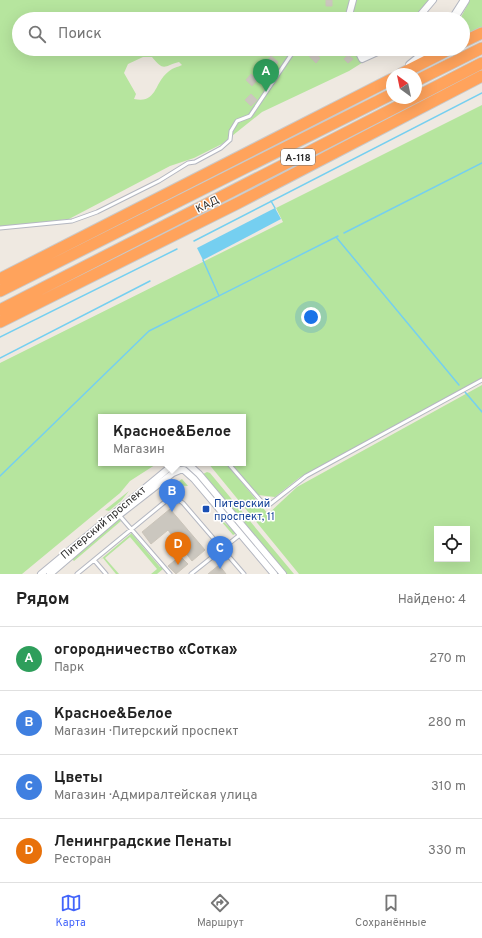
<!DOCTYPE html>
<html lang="ru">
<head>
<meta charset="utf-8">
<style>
	body { margin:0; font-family:Overpass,sans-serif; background:#f2f2f2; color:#222 }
	.controls { position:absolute; right:12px; bottom:12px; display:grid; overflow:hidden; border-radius:0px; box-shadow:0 4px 16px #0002 }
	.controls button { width:36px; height:36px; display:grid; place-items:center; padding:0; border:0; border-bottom:1px solid #e0e0e0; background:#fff; color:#222; font:20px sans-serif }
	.compass { position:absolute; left:386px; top:68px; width:36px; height:36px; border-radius:50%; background:#fff; box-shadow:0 4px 16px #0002; rotate:327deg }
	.you { position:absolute; left:311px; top:317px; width:14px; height:14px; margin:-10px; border:3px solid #fff; border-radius:50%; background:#1a73e8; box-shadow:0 0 0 6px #1a73e833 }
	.badge { display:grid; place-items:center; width:26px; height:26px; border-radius:50%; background:#4264fb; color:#fff; font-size:13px; font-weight:700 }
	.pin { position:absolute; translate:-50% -33px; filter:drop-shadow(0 1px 2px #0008) }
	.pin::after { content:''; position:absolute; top:21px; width:14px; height:12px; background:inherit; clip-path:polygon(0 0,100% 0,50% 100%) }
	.popup { position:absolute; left:98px; top:414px; width:148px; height:52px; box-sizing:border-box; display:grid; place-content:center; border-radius:0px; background:#fff; filter:drop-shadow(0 1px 3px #0005); font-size:13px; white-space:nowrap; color:#767676 }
	.popup b { font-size:15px; color:#222 }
	.popup::after { content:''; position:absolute; left:50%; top:100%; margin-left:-8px; border:8px solid transparent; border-top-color:#fff }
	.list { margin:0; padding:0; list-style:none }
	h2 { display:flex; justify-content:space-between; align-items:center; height:52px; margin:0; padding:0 16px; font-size:17px }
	h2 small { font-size:13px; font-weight:400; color:#767676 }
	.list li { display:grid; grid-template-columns:26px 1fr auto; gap:12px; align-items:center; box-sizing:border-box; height:64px; padding:0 16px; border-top:1px solid #e0e0e0 }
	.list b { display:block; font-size:15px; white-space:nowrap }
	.list p { margin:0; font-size:13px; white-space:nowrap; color:#767676 }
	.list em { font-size:13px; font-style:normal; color:#767676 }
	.icon { flex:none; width:22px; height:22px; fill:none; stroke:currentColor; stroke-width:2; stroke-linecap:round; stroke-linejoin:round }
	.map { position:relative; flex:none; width:482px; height:574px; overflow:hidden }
	.search { position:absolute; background:#fff; box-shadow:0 4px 16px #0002; left:12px; right:12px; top:12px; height:44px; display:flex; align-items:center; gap:10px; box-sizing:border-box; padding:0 14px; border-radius:22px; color:#767676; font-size:15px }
	.sheet { height:308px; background:#fff }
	nav { display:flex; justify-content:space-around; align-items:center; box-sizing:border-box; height:56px; border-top:1px solid #e0e0e0; background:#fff; font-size:11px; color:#767676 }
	nav a { display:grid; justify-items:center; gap:2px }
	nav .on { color:#4264fb }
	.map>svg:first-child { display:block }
</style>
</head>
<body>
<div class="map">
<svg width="482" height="574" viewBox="0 0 482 574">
	<rect width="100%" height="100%" fill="#efe9e1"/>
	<path fill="#b6e59e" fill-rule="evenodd" d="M0,0h429l-15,19h-395v30h365l-35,22 -87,41 -40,32 -28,14 -24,8 -101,53 -69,8zM143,57h9c12,15 12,9 27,5l3,3c-4,2 -10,3 -14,7 -14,11 -11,32 -34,27l2,-5 -12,-21 4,-9z
		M470,0h12v30l-19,10v-21h-3z
		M482,105v273l-183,100 -24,19 -17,-2 -28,-32h13v-46h-142v46h57l-28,18 -10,12 -98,81h-22v-211l283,-141 -7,-14z
		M482,385v189h-183l-91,-111h18l42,51 29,-27zM437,529h30v30h-30z
		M207,472l3,1 84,101h-7l-84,-100z
		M182,479l6,7 -15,-1z
		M129,491l-8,10 -12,10 -4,-1z
		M215,514l20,18v2l-2,1z
		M119,519l2,2 -47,40 -2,-2z
		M133,532l-1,2 28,33h2l1,2 -6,5h-6l6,-5 -27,-32 -25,21 14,16h-3l-13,-16 -3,2z"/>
	<path fill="#75cff0" d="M275,208l6,11 -78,41 -6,-12z"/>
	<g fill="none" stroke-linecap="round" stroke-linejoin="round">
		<path stroke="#75cff0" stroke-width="1.5" d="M271,201l4,7
			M344,233l138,-70
			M336,237l123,148
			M194,241l288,-148
			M203,260l16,36
			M0,337l177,-88
			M0,358l150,-77
			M465,392l17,20
			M0,476l149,-145 189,-95"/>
	</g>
	<path fill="#cbc7bf" stroke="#cbc5ba" d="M326,0h6v6h-6z
		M314,52l6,6 -4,5 -7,-7z
		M348,55l5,4 -5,4 -4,-4z
		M271,56l7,6 -4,5 -7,-6z
		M251,74l6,6 -5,6 -6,-6z
		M251,94l6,6 -6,6 -6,-6z
		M170,509l35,41 -13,11 -24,-31 -17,14 -9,-12z
		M180,556l8,8 -12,10 -8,-8z
		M219,565l7,9h-18z"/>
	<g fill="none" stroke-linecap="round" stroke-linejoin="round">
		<g stroke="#b4b7c1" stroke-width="5">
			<path id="service" d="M0,228l72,-7 25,-9 62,-31 29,-18 7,-1 26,-14 9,-8 1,-9 6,-10 13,-5 45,-67
				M228,463l33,38 8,4 37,-29 176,-96
				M119,515l51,59
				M94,560l12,14
				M77,574l95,-78 11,7 61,71
				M191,574l50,-40"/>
		</g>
		<g stroke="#b4b7c1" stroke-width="8">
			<path id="minor" d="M348,19l5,-19
				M417,19l16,-19
				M357,49l5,10 22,-10
				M41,574l128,-106 11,-5 8,1 11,10 84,100
				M50,574l69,-59 54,-42 7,-3h4l10,9 80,95"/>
		</g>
		<g stroke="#b4b7c1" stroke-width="10">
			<path id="secondary" d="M453,19l12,-19
				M410,65l20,-16"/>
		</g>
		<g stroke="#c9c9c9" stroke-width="13">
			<path id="motorway" d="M463,42l19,-9
				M401,74l49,-25
				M416,81l66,-33
				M416,97l66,-34
				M0,279l392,-200
				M0,291l392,-197
				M0,310l414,-212
				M0,322l238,-119 244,-127"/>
		</g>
		<use href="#service" stroke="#fff" stroke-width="3"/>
		<use href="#minor" stroke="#fff" stroke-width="6"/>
		<use href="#secondary" stroke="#fff" stroke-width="8"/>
		<use href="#motorway" stroke="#ffa35c" stroke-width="11"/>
	</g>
	<rect fill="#1a4fb4" stroke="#fff" stroke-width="1.5" x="202" y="505" width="8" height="8" rx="2"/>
	<g text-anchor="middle" stroke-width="3" stroke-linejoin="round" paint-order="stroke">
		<rect fill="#fff" stroke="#6d6d6d" stroke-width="1" x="281" y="149" width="34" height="16" rx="3"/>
		<g font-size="10" font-weight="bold" fill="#2e2e2e">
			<text x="298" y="161">А-118</text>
		</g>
		<g font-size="11" fill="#2e2e2e" stroke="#fff">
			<text transform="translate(207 204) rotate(-27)" y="4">КАД</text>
			<text transform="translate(103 522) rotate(-40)" y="4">Питерский проспект</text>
		</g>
		<g font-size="11" fill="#164399" stroke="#fff" text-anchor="start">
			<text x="214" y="507">Питерский<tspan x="214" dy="13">проспект, 11</tspan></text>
		</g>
	</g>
</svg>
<div class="controls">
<button><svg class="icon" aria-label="locate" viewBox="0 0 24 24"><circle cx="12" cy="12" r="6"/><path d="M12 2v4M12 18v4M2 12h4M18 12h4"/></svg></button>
</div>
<svg class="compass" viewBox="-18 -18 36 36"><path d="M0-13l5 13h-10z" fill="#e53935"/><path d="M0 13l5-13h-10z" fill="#767676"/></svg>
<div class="you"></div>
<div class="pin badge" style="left:266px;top:92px;background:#2e9e5b">A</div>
<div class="pin badge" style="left:172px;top:512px;background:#3f7fe0">B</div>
<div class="popup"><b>Красное&amp;Белое</b>Магазин</div>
<div class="pin badge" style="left:220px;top:569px;background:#3f7fe0">C</div>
<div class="pin badge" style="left:178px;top:565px;background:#e8710a">D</div>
<div class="search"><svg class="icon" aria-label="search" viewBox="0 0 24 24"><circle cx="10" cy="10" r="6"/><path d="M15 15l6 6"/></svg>Поиск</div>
</div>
<section class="sheet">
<h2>Рядом<small>Найдено: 4</small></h2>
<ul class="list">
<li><span class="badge" style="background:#2e9e5b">A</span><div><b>огородничество «Сотка»</b><p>Парк</p></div><em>270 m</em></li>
<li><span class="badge" style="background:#3f7fe0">B</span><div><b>Красное&amp;Белое</b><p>Магазин · Питерский проспект</p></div><em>280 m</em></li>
<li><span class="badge" style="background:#3f7fe0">C</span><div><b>Цветы</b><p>Магазин · Адмиралтейская улица</p></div><em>310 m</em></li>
<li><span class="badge" style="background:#e8710a">D</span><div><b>Ленинградские Пенаты</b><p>Ресторан</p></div><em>330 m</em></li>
</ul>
</section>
<nav>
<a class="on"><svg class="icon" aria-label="map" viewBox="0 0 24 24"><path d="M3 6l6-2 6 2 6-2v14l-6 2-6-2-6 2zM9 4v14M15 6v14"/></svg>Карта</a>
<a><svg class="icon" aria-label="directions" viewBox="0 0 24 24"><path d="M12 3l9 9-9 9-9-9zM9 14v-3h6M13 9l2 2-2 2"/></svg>Маршрут</a>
<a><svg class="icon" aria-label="saved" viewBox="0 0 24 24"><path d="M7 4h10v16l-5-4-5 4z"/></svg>Сохранённые</a>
</nav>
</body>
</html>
